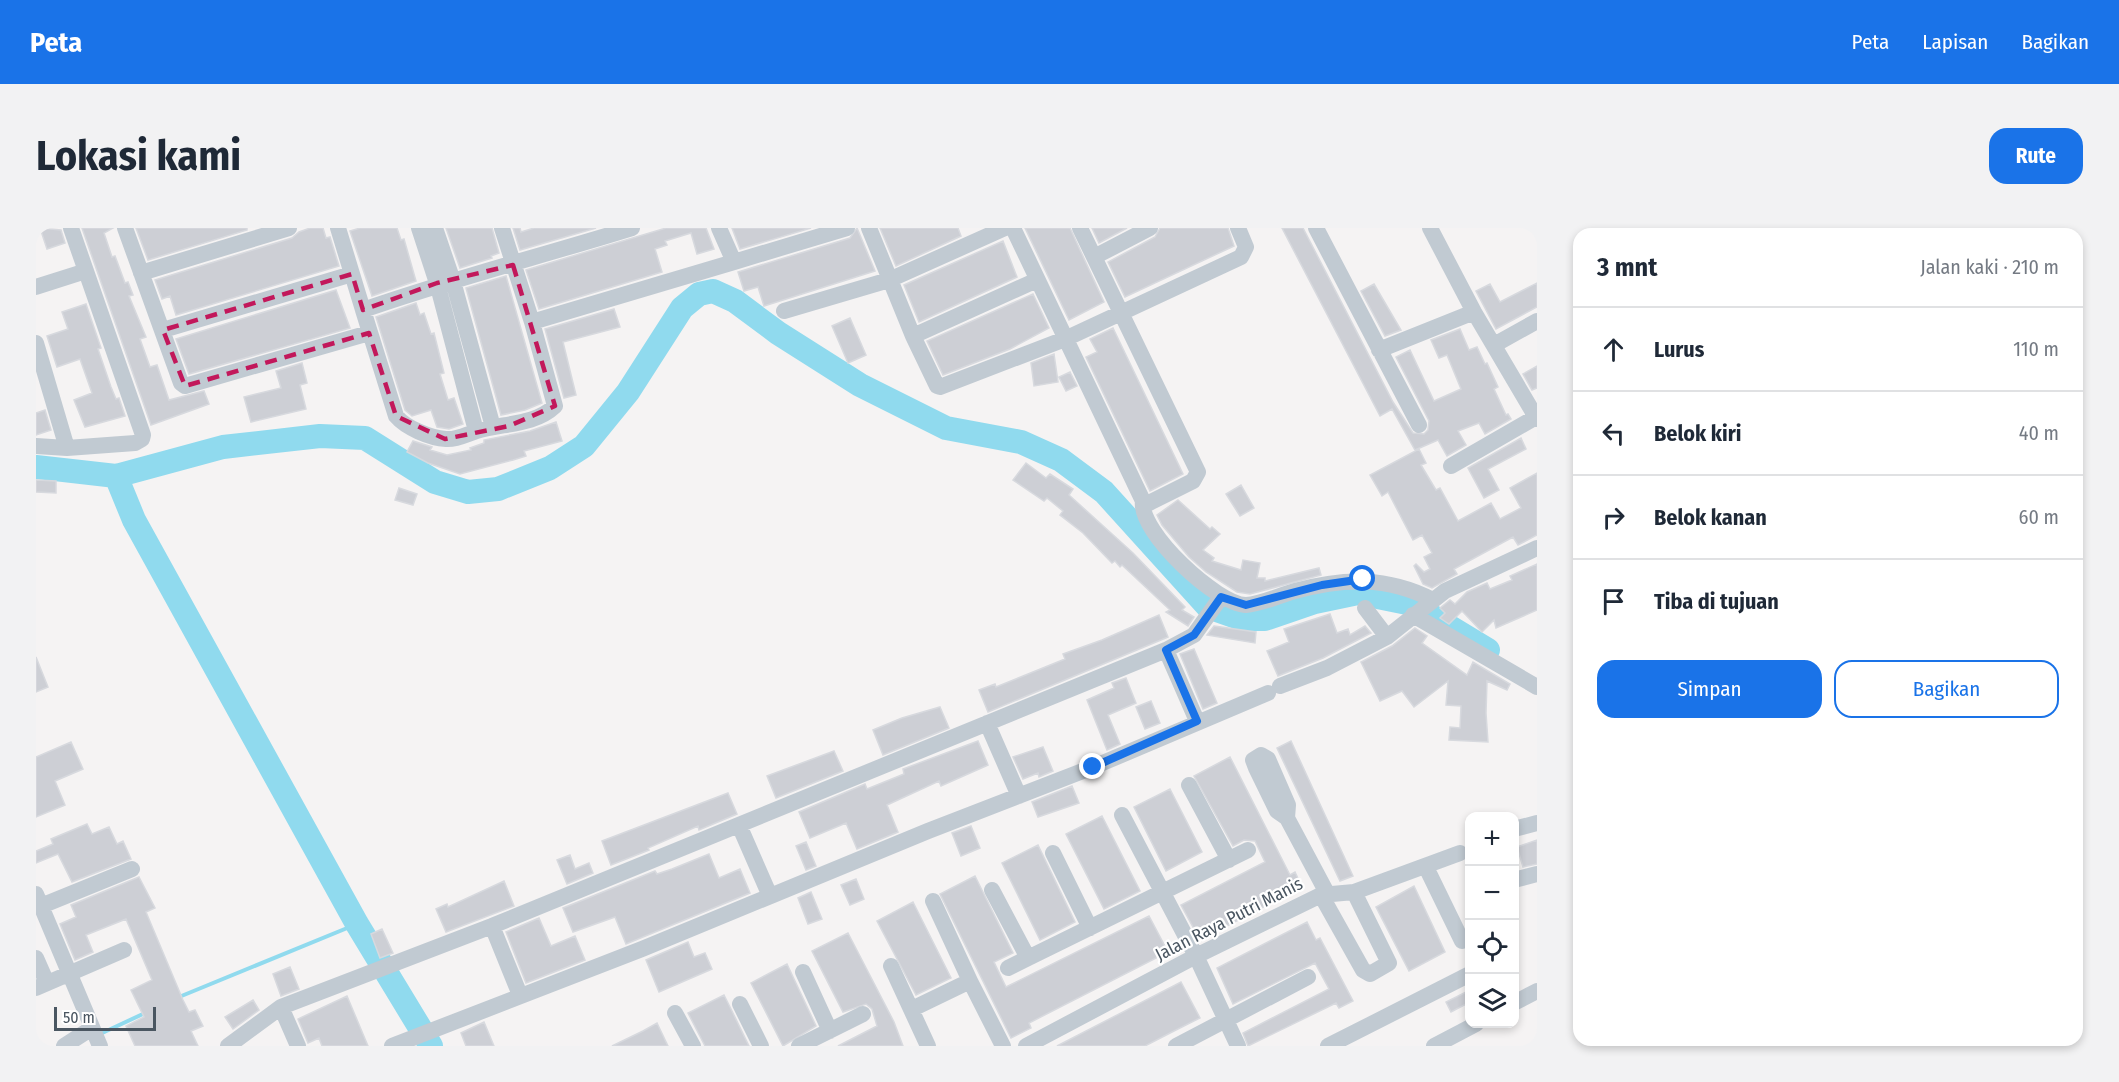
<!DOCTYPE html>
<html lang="id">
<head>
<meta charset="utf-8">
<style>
	body { margin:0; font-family:"Fira Sans Condensed",sans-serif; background:#f2f2f3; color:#1f2937 }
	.controls { position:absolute; right:18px; bottom:18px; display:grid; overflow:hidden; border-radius:12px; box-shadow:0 3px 9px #0003 }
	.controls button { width:54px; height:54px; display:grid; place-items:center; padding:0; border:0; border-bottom:2px solid #e0e1e3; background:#fff; color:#1f2937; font:30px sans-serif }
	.scale { position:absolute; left:18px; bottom:15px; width:102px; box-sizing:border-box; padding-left:6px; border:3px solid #4a5661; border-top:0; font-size:16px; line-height:21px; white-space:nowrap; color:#4a5661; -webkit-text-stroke:4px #fff; paint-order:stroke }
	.stop { position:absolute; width:18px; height:18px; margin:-14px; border:4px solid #1a73e8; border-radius:50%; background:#fff }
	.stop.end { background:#1a73e8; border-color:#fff; box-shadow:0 2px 6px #0008 }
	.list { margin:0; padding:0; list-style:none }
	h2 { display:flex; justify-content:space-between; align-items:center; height:78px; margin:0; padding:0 24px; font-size:26px }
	h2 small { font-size:20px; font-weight:400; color:#747a83 }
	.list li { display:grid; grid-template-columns:39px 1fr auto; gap:18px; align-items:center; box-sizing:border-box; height:84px; padding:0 24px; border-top:2px solid #e0e1e3 }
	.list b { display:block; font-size:22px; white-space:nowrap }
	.list em { font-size:20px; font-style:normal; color:#747a83 }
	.actions { display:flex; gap:12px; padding:18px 24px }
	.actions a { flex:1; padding:14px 0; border:2px solid #1a73e8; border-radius:18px; text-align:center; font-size:21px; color:#1a73e8 }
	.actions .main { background:#1a73e8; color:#fff }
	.icon { flex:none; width:33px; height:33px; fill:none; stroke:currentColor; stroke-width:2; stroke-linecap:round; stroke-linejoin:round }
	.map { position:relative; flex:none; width:1501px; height:818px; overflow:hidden; border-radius:18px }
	header { display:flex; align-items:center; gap:36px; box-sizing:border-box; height:84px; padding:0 30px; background:#1a73e8; color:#fff }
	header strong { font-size:28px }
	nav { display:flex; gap:33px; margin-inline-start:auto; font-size:21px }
	.intro { display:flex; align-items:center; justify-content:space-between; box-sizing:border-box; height:144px; padding:0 36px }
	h1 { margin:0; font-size:42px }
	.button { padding:15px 27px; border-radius:18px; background:#1a73e8; color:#fff; font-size:21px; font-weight:700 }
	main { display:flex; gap:36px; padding:0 36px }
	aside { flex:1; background:#fff; border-radius:18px; box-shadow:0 3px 9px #0003 }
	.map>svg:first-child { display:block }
</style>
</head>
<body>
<header>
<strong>Peta</strong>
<nav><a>Peta</a><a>Lapisan</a><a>Bagikan</a></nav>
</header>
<div class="intro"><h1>Lokasi kami</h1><a class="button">Rute</a></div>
<main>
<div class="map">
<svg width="1501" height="818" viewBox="0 0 1501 818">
	<rect width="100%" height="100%" fill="#f5f3f3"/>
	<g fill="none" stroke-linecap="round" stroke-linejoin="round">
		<path stroke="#90daee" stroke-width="4" d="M143,769l178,-73
			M64,806l45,-21"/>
		<path stroke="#90daee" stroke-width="24" d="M0,239l80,9 107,-29 97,-11 45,2 70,44 33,10 30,-3 52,-21 34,-22 44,-54 54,-84 17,-14 14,-3 22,10 43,32 82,52 86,43 75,14 40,18 43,32 104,115 34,12h23l50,-17 43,-9 54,11 76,46
			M80,248l18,44 223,404 74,122"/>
	</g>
	<path fill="#cdcfd5" stroke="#d7d9de" stroke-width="1.5" d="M4,0l21,2 4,13 -18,6z
		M46,0h31l-9,5 8,24 3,-1 10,27 3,-1 5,13 -4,1 17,41 -6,2 10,28 7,-2 12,35 35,-9 5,13 -58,21z
		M100,0h111v2l-99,30z
		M274,0h13l3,10 4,-1 9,29 -163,49 -6,-19 -8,3 -7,-19 137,-42 7,-6z
		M324,0h37l4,12 3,-1 12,42 -44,15 -22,-65z
		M410,0h46l7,25 -8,3 1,2 -32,10z
		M477,0h7l1,4 13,-4h62l-76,22z
		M630,0h40l8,21 -17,5 -6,-21 -26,8 2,4 -12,4 7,23 -123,37 -13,-39z
		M696,0h79l-71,21z
		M821,0l18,43 -111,35 -6,-19 -14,4 -6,-19 112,-34z
		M844,0h78l3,8 -65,30z
		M989,0h45l34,74 -35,18z
		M1056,0h35l-28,15z
		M1124,0h68l6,18 -109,51 -17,-35 47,-25z
		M1246,0h21l90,174 20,31 11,1 4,-4 1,-9 -33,-64 14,-7 24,51 27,-12 -14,-34 -8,3 -8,-18 29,-11 9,21 8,-3 8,17 2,-1 11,24 -4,2 12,26 2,-1 3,5 -26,15 -6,-11 -21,8 8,14 -19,11 -9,-16 -23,10 -23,-41 -12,7z
		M967,13l14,36 -98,45 -15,-37z
		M470,48l36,127 -17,7 -24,5 -35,-127z
		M1501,55v24l-41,22 -20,-38 14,-7 10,18z
		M1338,56l27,46 -16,6 -24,-45z
		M300,62l14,38 -161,46 -13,-35z
		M997,66l16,34 -39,21 -67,26 -16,-34z
		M380,75l4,12 4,-2 7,21 3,-1 10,40 -4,1 8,26 6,-2 9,26 -14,5 -12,-2 -6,-17 -19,6 -7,-6 -29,-93z
		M50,76l15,44 -3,1 13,38 5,12 3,-1 6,18 -40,11 -11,-27 18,-7 -12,-34 -23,8 -10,-31 21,-7 -6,-17z
		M578,81l6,18 -57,15 13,53 -12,3 -19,-69z
		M814,90l16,37 -18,8 -16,-37z
		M1077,100l70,146 -33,17 -64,-134 11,-5 -7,-13z
		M1018,126l4,28 -24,4 -3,-23z
		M266,135l5,20 -7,2 6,24 -55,13 -7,-25 37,-9 -5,-17z
		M1501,138v22l-5,2 -9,-16z
		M1034,144l7,14 -11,5 -7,-14z
		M9,182l6,20 -15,5v-22z
		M520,194l6,19 -38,10 2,5 -13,4 -53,14 -32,-11 -21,-11 6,-11 19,6 -2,3 17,5 24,-5 -1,-2 14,-5v-3l46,-9z
		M1485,210l5,11 -38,20 11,21 -15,8 -16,-30z
		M1383,221l7,14 -5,2 15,25 4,-2 18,33 33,-18 9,16 21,-11 -11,-20 27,-15v62l-19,10 -5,-8 -59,32 3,5 -25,14 -9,-4 -9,-18 2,-2 8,8 6,-3 -6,-12 8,-4 -10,-18 -9,5 -25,-48 -6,4 -12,-21z
		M990,235l20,15 4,-4 23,15 -4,6 64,58 52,54 -3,3 12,7 -6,9 -22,-14 4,-2 -48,-45 -2,2 -5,-6 -3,2 -29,-30 -23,-18 3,-4 -16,-13 -3,3 -31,-21z
		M0,252l20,1v12l-20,-1z
		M1205,257l13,23 -14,8 -14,-22z
		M363,260l18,6 -4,11 -18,-5z
		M1142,272l32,29 2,-2 8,7 -17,16 11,8 -2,3 29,9 2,-10 17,3 -3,15h8v3l54,-13 2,7 -71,19 -13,-2 -31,-20 -17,-15 -27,-32 -5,-10z
		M1501,336v46l-41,18 -2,-8 -12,12 -20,-21 -13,13 -9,-6 5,-5 -5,-5 10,-8 5,4 12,-12 20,-9 3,6 22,-9 -2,-4z
		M1294,386l7,19 11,-4 2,6 15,-9 6,7 -48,25 -45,18 -11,-25 22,-9 -5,-13z
		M1123,387l9,22 -180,75 -9,-22 16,-6 1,3 69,-28 -2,-5 39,-14z
		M1178,398l42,6 -1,11 -48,-8z
		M1379,400l12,8 -5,7 45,32 6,-13 37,22 -3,6 -20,-9 -1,32 2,29 -39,-2 1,-13 10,1 1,-22 -15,-1 2,-24 -34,26 -12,-16 -22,10 -19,-39 31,-16z
		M1158,421l23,54 -14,6 -23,-55z
		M0,429l12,30 -12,5z
		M1090,450l10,25 -28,12 12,29 -13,6 -20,-50 27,-12 -2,-5z
		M1115,473l9,22 -15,6 -9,-22z
		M904,479l9,21 -66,27 -10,-25 29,-12z
		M942,513l10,24 -47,21 -2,-5 -52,24 11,27 -41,17 -11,-26 -36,15 -11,-26 66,-28 2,5 37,-15 -1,-5z
		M1255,513l62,135 -13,5 -63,-133z
		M35,514l12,27 -28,12 10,24 -29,12v-60z
		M1007,519l10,24 -14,6 -1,-4 -15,6 -10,-22z
		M798,523l9,20 -67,27 -9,-22z
		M1194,529l60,118 5,-3 7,15 -102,53 -19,-35 84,-43 -10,-21 -11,-1 -11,6 -39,-70z
		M1036,558l7,17 -41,14 -6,-15z
		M1134,561l32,63 -36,19 -32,-64z
		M692,565l9,21 -38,16 -1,-4 -50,22 1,2 -38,15 -9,-24z
		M1066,588l38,75 -36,18 -38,-75z
		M51,596l5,10 17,-7 8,17 6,-3 8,18 -59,23 -14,-28 -22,9v-12l17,-7 -2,-5z
		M935,598l9,22 -19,8 -9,-23z
		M1501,612v24l-14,3 -6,-20z
		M770,614l10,24 -10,4 -10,-24z
		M1002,617l37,77 -35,18 -38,-77z
		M673,626l10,24 21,-9 10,24 -124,51 -11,-27 -42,15 -10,-24 92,-37 2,3 15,-5z
		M534,627l5,14 14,-6 4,10 -26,11 -10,-24z
		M939,648l38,77 -19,9 12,25 143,-71 19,36 -139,71 2,5 -20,10 -71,-144z
		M103,649l16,31 -9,4 37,88 6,12 6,-2 8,16 -12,5 7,15h-63l-9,-20 18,-9 -13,-27 21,-10 -26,-61 -40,16 7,17 -18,8 -15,-36 16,-7 -5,-12z
		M820,651l8,20 -14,6 -9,-20z
		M468,653l10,25 -68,26 -10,-23 11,-5 1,3z
		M1378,658l31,66 -36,19 -33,-64z
		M775,664l11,27 -14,5 -10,-26z
		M877,674l38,76 -35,17 -39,-74z
		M503,690l12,28 24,-10 10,24 -59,23 -20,-51z
		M1271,694l9,18 4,-2 33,63 -14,7 -3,-5 -88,43 -5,-13 86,-44 -14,-26 -82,41 -16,-36z
		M346,701l11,24 -13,5 -9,-24z
		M812,705l46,89 9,24h-65l39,-20 -5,-17 -6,-5 -23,8 -31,-61z
		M652,714l6,15 11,-4 7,16 -53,23 -13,-32z
		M751,736l29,62 -33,20 -32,-63z
		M254,739l9,22 -18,7 -8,-22z
		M1145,754l19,36 -26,13 -29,15h-88z
		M1434,762v12l-19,10 -5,-10z
		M688,767l7,14 18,37h-44l-17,-33z
		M311,768l21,50h-46l-3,-8 -11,5 -10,-24z
		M217,772l6,10 -26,19 -8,-12z
		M448,794l10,24h-28l-5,-13z
		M621,795l11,23h-56l31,-15z"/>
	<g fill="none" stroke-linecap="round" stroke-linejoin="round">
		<path stroke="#c1cad2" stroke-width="16" d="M89,0l56,155 4,3 184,-53
			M302,0l25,82
			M383,0l18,55 39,148
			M399,0l18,53 40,146
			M466,0l30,94 23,84c-21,20 -53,17 -78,25 -10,3 -20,9 -31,8 -16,-1 -40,-11 -50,-23l-33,-106c88,-31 179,-54 269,-82
			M683,0l15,34 113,-34
			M833,0l44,108 24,50 3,1 125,-48 176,-82 5,-10 -8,-19
			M977,0l130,273 6,2 44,-22 5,-9 -118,-244
			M1280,0l103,197
			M1394,0l44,84 63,107
			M1058,29l56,-29
			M105,45l148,-45
			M0,59l50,-16
			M748,83l105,-31 116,-52
			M496,94l202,-60
			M127,102l189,-56
			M877,108l124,-56
			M0,115l31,105
			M1458,117l43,-24
			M1343,122l95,-38
			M0,218l31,2 68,-5 7,-4 1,-4 -72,-207
			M1415,238l85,-49
			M1107,273c-5,31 75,104 103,104 16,-1 34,-10 49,-14 48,-13 92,-15 138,9
			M1329,380l22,29
			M1377,387l124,72
			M1130,422l31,71
			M1244,458l47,-18 60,-31 58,-46 92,-43
			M951,495l32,73
			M1153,557l40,75
			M1086,587l74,141 42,90
			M1251,590l1,-13 -20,-46 -7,-4 -8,5 3,8 21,43 10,7 40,75
			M703,597l31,71
			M1482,600l19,-5
			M1017,625l37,75
			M1390,639l36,74
			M1478,652l23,-6
			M956,662l36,68 220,-108
			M0,666l64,152
			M1285,667l42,75 7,4 19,-11 -35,-71
			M897,673l37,80
			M5,678l91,-37
			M456,698l28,69
			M0,730l11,25
			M855,738l37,80
			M972,740l20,-10
			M767,744l27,59
			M0,760l88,-38
			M1478,775l23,-12
			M704,776l21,42
			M245,779l17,39
			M876,781l58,-28 33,65
			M639,785l18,33
			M28,818l28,-18
			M192,818l53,-39 211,-81 674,-276 28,-15 27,-38
			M356,818l250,-97 286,-118 165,-64 175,-74
			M763,818l64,-32
			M990,818l170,-90 125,-61 33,-3 106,-39
			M1140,818l132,-69
			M1292,818l142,-72
			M1398,818l42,-22"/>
	</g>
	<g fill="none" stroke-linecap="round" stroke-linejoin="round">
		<path stroke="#1a73e8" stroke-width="8" d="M1057,539l104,-46 -31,-71 28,-15 27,-38 25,8 76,-20 41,-6"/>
	</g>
	<path fill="none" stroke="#c2185b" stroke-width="4.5" stroke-dasharray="12 8" stroke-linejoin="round" d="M477,37l42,141 -46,20 -64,13 -49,-23 -27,-83 -184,53 -22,-56 189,-56 11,36 74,-27z"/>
	<g text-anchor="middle" stroke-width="4.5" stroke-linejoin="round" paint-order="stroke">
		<g font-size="18" fill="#4a5661" stroke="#fff">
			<text transform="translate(1193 691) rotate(-27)" y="6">Jalan Raya Putri Manis</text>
		</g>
	</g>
</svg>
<div class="controls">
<button>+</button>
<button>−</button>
<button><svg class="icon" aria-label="locate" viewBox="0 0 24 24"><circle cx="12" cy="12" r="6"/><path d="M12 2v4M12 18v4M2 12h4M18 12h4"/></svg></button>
<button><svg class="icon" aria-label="layers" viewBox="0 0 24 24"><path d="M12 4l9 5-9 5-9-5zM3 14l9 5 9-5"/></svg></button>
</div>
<div class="scale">50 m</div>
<div class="stop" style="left:1327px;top:351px"></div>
<div class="stop end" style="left:1057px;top:539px"></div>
</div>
<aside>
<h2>3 mnt<small>Jalan kaki · 210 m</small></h2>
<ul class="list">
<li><svg class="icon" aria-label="ahead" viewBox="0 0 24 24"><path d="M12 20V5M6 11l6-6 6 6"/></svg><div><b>Lurus</b></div><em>110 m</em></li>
<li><svg class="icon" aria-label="left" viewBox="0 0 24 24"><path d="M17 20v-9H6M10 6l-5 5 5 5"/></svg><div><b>Belok kiri</b></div><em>40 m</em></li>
<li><svg class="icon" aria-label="right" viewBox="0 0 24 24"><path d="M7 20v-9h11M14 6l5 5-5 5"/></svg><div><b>Belok kanan</b></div><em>60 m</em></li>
<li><svg class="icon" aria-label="arrive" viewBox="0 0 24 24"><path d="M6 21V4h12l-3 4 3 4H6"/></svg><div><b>Tiba di tujuan</b></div></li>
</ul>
<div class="actions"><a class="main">Simpan</a><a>Bagikan</a></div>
</aside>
</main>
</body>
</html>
